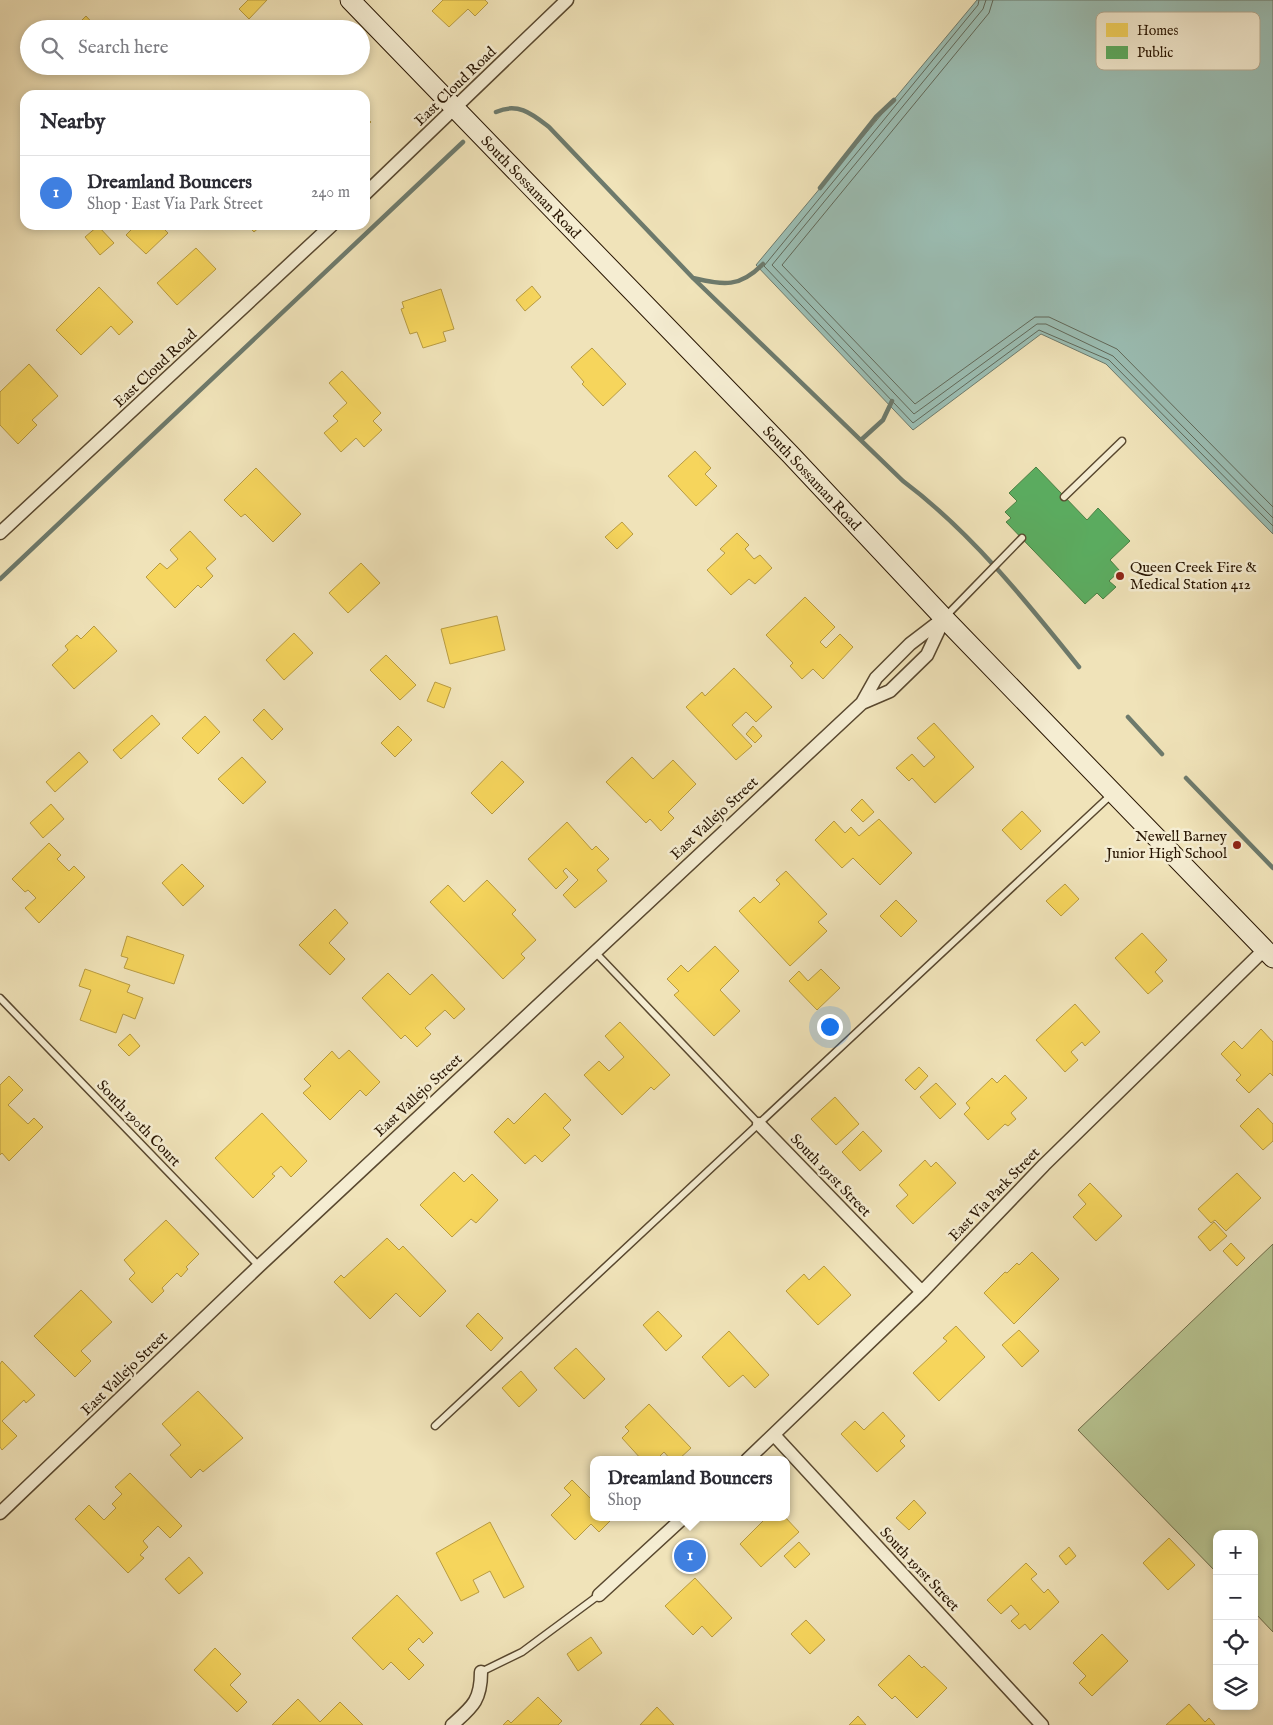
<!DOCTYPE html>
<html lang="en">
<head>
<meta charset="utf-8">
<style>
	body { margin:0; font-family:"IM FELL English",serif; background:#f7f7f7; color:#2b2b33 }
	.controls { position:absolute; right:15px; bottom:15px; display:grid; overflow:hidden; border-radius:10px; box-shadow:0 2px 8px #0003 }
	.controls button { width:45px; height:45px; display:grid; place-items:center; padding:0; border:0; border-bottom:1px solid #e1e1e2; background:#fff; color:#2b2b33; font:25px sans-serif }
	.you { position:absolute; left:829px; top:1026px; width:18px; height:18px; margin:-12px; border:4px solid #fff; border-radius:50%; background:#1a73e8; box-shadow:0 0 0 8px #1a73e833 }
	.badge { display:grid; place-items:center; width:32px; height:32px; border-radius:50%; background:#8f2418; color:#fff; font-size:16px; font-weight:700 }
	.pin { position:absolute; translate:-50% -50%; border:2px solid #fff; box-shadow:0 1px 5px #0006 }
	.popup { position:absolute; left:590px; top:1456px; width:200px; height:65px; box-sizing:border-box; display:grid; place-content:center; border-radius:10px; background:#fff; filter:drop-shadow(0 1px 4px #0005); font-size:16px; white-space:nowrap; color:#7c7c81 }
	.popup b { font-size:19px; color:#2b2b33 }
	.popup::after { content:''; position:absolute; left:50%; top:100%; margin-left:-10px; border:10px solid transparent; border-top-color:#fff }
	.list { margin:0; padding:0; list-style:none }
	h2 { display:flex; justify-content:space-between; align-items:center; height:65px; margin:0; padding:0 20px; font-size:21px }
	h2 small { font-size:16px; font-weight:400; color:#7c7c81 }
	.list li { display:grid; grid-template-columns:32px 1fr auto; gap:15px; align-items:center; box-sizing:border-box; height:75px; padding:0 20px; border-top:1px solid #e1e1e2 }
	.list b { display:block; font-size:19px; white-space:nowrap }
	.list p { margin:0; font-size:16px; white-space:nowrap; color:#7c7c81 }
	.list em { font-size:16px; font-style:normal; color:#7c7c81 }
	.icon { flex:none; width:28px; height:28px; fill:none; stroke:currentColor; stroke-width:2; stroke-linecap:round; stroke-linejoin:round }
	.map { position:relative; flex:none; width:1273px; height:1725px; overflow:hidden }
	.search { position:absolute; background:#fff; box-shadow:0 2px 8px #0003; left:20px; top:20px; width:350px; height:55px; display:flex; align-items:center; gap:12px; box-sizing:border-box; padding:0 18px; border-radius:28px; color:#7c7c81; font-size:19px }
	.panel { position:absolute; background:#fff; box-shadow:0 2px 8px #0003; left:20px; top:90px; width:350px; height:140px; border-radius:15px }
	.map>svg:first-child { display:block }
</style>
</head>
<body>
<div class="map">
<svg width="1273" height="1725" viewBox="0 0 1273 1725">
	<rect width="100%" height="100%" fill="#f0e3b9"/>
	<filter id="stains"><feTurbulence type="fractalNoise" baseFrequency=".004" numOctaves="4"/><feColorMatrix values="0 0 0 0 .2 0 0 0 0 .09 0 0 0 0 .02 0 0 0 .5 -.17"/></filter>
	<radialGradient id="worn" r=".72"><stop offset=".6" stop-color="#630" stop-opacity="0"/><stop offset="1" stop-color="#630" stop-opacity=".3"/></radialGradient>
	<path fill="#b7c491" stroke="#6f6c49" d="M1273,1244v388l-19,-20v-78h-37v39l-139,-143z"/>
	<path fill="#9bbeb4" stroke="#6d7a6c" d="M977,0h296v534l-167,-170 -65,-30 -128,96 -157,-165z"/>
	<path fill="#f6d55c" stroke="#b89b41" d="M248,0h19l-18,19 -10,-10z
		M443,0h42l3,3 -13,13 -7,-7 -19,18 -17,-16z
		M86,16l12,13h-25z
		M365,116l6,6 -6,6z
		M136,225h24l8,8 -22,21 -20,-19z
		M247,225h15l-8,7z
		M98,226l16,17 -14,12 -15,-18z
		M196,248l20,21 -39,36 -20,-22z
		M532,286l9,11 -16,14 -9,-11z
		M99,287l34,35 -14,13 -8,-9 -30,29 -25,-25z
		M441,289l13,40 -11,3 3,9 -23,7 -6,-16 -7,2 -9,-25 3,-1 -2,-6z
		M592,348l34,36 -23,22 -21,-22 2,-2 -13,-15z
		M29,364l29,32 -26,24 5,5 -19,19 -18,-19v-33z
		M342,371l39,42 -8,8 9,9 -18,17 -8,-9 -15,14 -17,-19 14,-12 -5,-5 14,-13 -18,-20z
		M695,451l16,17 -6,6 12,12 -21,20 -28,-30z
		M256,468l45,46 -28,28 -28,-28 -4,3 -17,-17z
		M622,522l11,12 -16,15 -12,-12z
		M190,531l26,28 -10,9 7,8 -12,12 -3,-3 -23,23 -29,-31 14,-14 7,6 11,-10 -8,-9z
		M737,533l12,12 -4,4 9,10 6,-4 12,13 -17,16 -6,-5 -18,16 -24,-25 18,-17 -5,-4z
		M361,563l19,20 -32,30 -19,-20z
		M805,597l30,30 -15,15 6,6 14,-14 13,13 -30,32 -10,-10 -11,10 -12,-13 3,-3 -27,-28z
		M497,616l8,34 -55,14 -9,-35z
		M94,626l23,25 -43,38 -22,-24 16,-15 -3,-4 12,-11 4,4z
		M294,633l19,20 -29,27 -18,-20z
		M386,655l30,30 -16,15 -30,-30z
		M734,668l38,39 -16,15 -10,-10 -14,13 20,21 -16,14 -50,-53 16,-15 3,4z
		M435,682l16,6 -7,20 -17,-7z
		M264,709l19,20 -11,11 -19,-20z
		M152,715l8,9 -39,35 -8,-9z
		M205,716l15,16 -22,22 -16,-16z
		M934,723l40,44 -39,36 -23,-25 -3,3 -13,-13 16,-14 12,13 11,-10 -18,-19z
		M398,726l14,14 -17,17 -14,-14z
		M753,726l9,10 -7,7 -9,-9z
		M79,752l9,10 -33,30 -9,-10z
		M242,757l24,25 -23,22 -25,-25z
		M632,757l21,22 20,-19 23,24 -28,28 6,6 -13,13 -11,-12 -4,4 -40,-41z
		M502,761l22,21 -32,32 -21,-21z
		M862,799l12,13 -11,10 -12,-12z
		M51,804l13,15 -21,19 -13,-15z
		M1022,811l19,20 -20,19 -19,-20z
		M879,819l33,34 -32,32 -27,-27 -11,10 -27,-28 19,-19 11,12 6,-6 8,9z
		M567,822l25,28 4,-4 13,13 -12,11 10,11 -32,27 -12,-13 15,-15 -12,-12 -3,3 5,6 -12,12 -28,-30z
		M49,843l12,12 -4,4 12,12 5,-5 11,11 -46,46 -14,-15 11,-10 -8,-8 -3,2 -13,-13z
		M182,864l22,22 -21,20 -21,-23z
		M786,871l41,43 -9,8 9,9 -37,35 -51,-55 15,-14 6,6 20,-19 -4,-4z
		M487,880l29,30 -4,4 24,26 -15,14 4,4 -22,21 -73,-77 18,-17 16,17z
		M1065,884l14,15 -18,17 -15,-15z
		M896,900l21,21 -16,16 -21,-21z
		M335,909l13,14 -19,20 16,16 -15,16 -31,-30z
		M1142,933l25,27 -12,12 8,9 -15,13 -33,-36z
		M127,936l57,19 -10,29 -50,-16 4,-10 -7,-2z
		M715,946l24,25 -19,19 20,21 -26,25 -40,-41 5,-4 -12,-12 14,-14 7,7z
		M85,969l45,16 -3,7 16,6 -8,21 -12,-5 -7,19 -36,-13 11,-30 -12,-4z
		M821,969l19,19 -23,22 -28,-29 10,-10 9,10z
		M388,973l22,22 22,-21 33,35 -11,10 -9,-9 -20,18 6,6 -14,13 -12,-12 -4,4 -39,-41z
		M1075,1004l25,28 -15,14 -3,-4 -11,10 7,8 -13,12 -29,-32z
		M620,1022l50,53 -16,15 -3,-3 -29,28 -38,-40 15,-14 10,10 15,-14 -19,-21z
		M1261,1029l12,13v34l-3,-3 -21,20 -13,-13 5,-5 -20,-21 13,-13 8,8z
		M130,1034l10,12 -11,10 -11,-11z
		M349,1050l31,32 -14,14 -6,-6 -30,30 -27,-27 8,-7 -7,-7 28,-28 7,8z
		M919,1067l9,9 -13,14 -10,-10z
		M1005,1075l22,23 -16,15 5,6 -8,7 -3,-2 -17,16 -24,-26 6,-6 -4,-5 26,-25 5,5z
		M9,1076l14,14 -15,15 20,19 6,-6 9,9 -34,34 -7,-8 -2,2v-70z
		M936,1083l20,21 -16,15 -20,-22z
		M545,1093l26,27 -8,8 7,7 -28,27 -7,-7 -10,9 -31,-32 14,-14 6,6z
		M835,1097l24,27 -23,21 -25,-26z
		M1258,1108l15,16v17l-10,9 -23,-24z
		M262,1113l45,48 -16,16 -10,-11 -9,8 3,2 -22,22 -38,-40z
		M863,1131l19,20 -22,20 -18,-19z
		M925,1160l6,7 5,-5 20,21 -43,41 -17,-18 12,-11 -9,-10z
		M454,1172l10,10 8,-8 26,26 -22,23 -5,-4 -19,18 -32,-32z
		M1237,1173l24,25 -35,33 -11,-11 -4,3 -13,-14z
		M1090,1183l32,33 -26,25 -23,-24 13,-13 -8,-9z
		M166,1220l33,34 -13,13 2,2 -7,8 -4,-4 -15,15 2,3 -12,12 -23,-24 6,-6 -11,-13z
		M1214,1222l13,14 -17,15 -12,-14z
		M387,1238l12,12 4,-4 43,45 -26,26 -24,-24 -26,26 -36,-37 7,-7 3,3z
		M1231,1243l14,15 -8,8 -14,-15z
		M1032,1252l27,27 -45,45 -30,-31 21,-21 2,1 10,-10 2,2z
		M824,1266l27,29 -33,30 -32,-34 18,-17 5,6z
		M81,1290l31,32 -31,29 10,10 -16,16 -41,-41z
		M658,1311l24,25 -16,15 -23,-26z
		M478,1313l25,25 -12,13 -25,-25z
		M956,1326l29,31 -46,44 -26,-28 34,-32 -4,-3z
		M1019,1330l20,21 -17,16 -20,-22z
		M729,1331l40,44 -14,13 -12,-13 -14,12 -27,-30z
		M576,1348l29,31 -21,20 -30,-31z
		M2,1361l33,34 -9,8 -2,-3 -22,21 15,15 -15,14 -2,-3v-83z
		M521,1371l16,19 -18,17 -17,-19z
		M198,1391l45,47 -40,34 -3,-3 -9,9 -21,-23 11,-10 -19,-21z
		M649,1404l42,44 -13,12h-7l-7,-8 -8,8h-14l-20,-22 7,-7 -4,-4z
		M883,1412l22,24 -5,5 5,5 -28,26 -36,-38 14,-13 9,9z
		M130,1473l52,53 -12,12 -12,-12 -15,15 5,6 -8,8 4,3 -16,15 -53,-54 14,-14 15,15 12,-12 -4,-4 10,-10 -7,-7z
		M572,1480l22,22v15h14l3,3 -12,12 -8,-8 -16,16 -24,-25 20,-20 -7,-7z
		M914,1500l12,13 -17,17 -13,-12z
		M767,1517h18l14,15 -38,35 -21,-23z
		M490,1522l34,65 -20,11 -14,-27 -17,9 6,12 -18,9 -25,-48z
		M1169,1538l26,27 -27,25 -25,-27z
		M799,1542l11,12 -15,14 -11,-12z
		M1069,1547l7,9 -10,9 -7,-9z
		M189,1557l14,16 -24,21 -14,-15z
		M1026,1563l11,11 -6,5 13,14 4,-4 11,13 -29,28 -5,-6 -6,5 -8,-8 8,-7 -8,-9 -10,9 -14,-14z
		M695,1578l37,40 -20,19 -10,-11 -9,9 -28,-29z
		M397,1595l36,38 -10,10 -4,-5 -11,11 16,16 -15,15 -18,-18 -8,8 -31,-32z
		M806,1620l19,20 -15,14 -19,-20z
		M1102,1634l26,27 -36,35 -13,-13 7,-7 -13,-13z
		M591,1637l11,16 -24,18 -11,-17z
		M215,1648l26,26 -11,11 17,17 -10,10 -43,-42z
		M909,1655l13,13 2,-2 23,22 -30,30 -22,-22 -3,3 -14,-14z
		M538,1697l24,24 -4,4h-55l5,-5 3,3z
		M298,1699l22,23 20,-20 23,23h-91z
		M1189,1704l16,18 4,-4 6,7h-49z
		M657,1707l17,18h-34z
		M858,1716l8,9h-17z"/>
	<path fill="#5aae61" stroke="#4b8044" d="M1036,467l51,53 11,-12 32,33 -20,19 10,11 -11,10 7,6 -13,12 -6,-6 -12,11 -79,-82 5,-4 -6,-6 12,-11 -8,-8z"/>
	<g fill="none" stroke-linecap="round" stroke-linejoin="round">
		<path stroke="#61695a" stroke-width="1" d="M979,0l-1,5 -214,261 149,157 126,-93 70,30 164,166
			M986,0l-3,9 -211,256 142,149 123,-90h9l67,32 160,162
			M993,0l-4,13 -207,252 133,139 120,-87h14l68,32 156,158"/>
		<path stroke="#6d7a6c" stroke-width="4.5" d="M496,112c22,-10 36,2 53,15l144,151 210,203c68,51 123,120 176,186
			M820,188l56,-71 18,-17
			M693,278c32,7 46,10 70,-14
			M861,440l22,-20 9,-19
			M0,579l463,-437
			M1128,717l34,37
			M1186,778l87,90"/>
		<g stroke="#59482f" stroke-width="9">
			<path id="lane" d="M1064,497l58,-56
				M946,616l76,-78
				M595,952l164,172
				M0,998l259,268
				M435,1426l677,-632
				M481,1672l41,-20 77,-57"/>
		</g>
		<g stroke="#59482f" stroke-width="15">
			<path id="street" d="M365,194l202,-194
				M0,533l332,-308
				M862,703l28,-12 37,-36 16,-34
				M759,1124l163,168
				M774,1435l268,290
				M747,1460l175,-168 122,-127 220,-215
				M0,1513l259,-247 603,-563 14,-25 34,-34 34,-26
				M599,1595l85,-78
				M452,1725c20,-18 29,-24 29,-53"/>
		</g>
		<g stroke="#271401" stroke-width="21">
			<path id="secondary" d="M350,0l440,454 154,164 329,340"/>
		</g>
		<use href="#lane" stroke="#f5edd2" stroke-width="6"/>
		<use href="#street" stroke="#f5edd2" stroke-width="12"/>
		<use href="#secondary" stroke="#f5edd2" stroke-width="19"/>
	</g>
	<g fill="#8f2418" stroke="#f5edd2" stroke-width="2">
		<circle cx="1120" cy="576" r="5"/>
		<circle cx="1237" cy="845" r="5"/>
	</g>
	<g text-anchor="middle" stroke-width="5" stroke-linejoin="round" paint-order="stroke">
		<g font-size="15" fill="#271401" stroke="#f5edd2">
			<text transform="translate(455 86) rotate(-44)" y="5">East Cloud Road</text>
			<text transform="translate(531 187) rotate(46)" y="5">South Sossaman Road</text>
			<text transform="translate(155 368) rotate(-43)" y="5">East Cloud Road</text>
			<text transform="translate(812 478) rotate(47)" y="5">South Sossaman Road</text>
			<text transform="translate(714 818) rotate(-43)" y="5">East Vallejo Street</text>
			<text transform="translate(418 1095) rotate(-43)" y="5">East Vallejo Street</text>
			<text transform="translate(139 1123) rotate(46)" y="5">South 190th Court</text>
			<text transform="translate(831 1175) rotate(46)" y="5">South 191st Street</text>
			<text transform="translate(994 1194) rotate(-46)" y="5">East Via Park Street</text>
			<text transform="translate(124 1373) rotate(-44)" y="5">East Vallejo Street</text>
			<text transform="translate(920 1569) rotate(47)" y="5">South 191st Street</text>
		</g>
		<g font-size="15" fill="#271401" stroke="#f5edd2" text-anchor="start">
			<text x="1130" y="572">Queen Creek Fire &amp;<tspan x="1130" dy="17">Medical Station 412</tspan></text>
			<text x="1227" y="841" text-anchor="end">Newell Barney<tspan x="1227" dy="17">Junior High School</tspan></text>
		</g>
	</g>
	<rect x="1096" y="12" width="164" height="58" rx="8" fill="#f5edd2" stroke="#b7ac93" stroke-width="1"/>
	<rect x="1106" y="23" width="22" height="14" fill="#f6d55c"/>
	<rect x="1106" y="46" width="22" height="13" fill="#5aae61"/>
	<g font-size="14" fill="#271401">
		<text x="1137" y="35">Homes</text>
		<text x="1137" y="57">Public</text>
	</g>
	<rect width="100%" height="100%" filter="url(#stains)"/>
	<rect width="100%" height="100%" fill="url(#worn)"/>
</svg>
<div class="controls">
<button>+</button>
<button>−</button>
<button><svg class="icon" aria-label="locate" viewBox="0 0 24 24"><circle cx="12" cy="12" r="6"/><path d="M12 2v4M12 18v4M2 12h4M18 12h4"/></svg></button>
<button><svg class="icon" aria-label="layers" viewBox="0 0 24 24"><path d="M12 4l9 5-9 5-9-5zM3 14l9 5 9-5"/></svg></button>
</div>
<div class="you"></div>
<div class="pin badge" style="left:690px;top:1556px;background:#3f7fe0">1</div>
<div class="popup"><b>Dreamland Bouncers</b>Shop</div>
<div class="search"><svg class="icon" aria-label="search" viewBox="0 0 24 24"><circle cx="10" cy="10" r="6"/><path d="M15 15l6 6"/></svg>Search here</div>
<section class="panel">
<h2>Nearby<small></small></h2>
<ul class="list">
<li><span class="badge" style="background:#3f7fe0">1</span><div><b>Dreamland Bouncers</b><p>Shop · East Via Park Street</p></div><em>240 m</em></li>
</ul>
</section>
</div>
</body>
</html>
